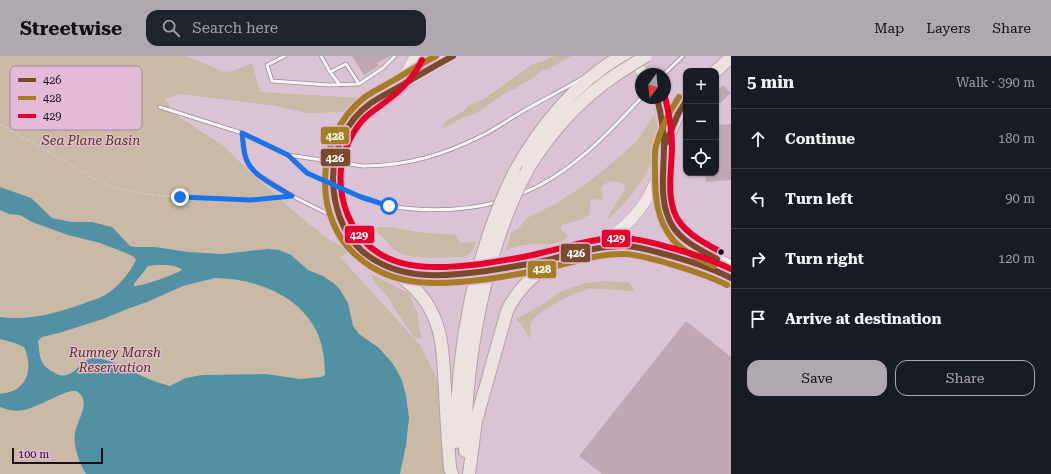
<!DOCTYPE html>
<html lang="en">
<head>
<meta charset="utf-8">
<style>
	body { margin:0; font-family:"Roboto Serif",serif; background:#20242c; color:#f1f3f6 }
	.controls { position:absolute; right:12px; top:12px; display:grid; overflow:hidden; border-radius:8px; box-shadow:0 1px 3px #0004 }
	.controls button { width:36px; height:36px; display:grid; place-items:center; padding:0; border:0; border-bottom:1px solid #363941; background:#171b24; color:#f1f3f6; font:20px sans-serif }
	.compass { position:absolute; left:635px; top:12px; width:36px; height:36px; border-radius:50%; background:#171b24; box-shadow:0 1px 3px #0004; rotate:195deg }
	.scale { position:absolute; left:12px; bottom:10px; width:91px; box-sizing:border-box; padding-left:4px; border:2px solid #1c0e19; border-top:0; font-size:11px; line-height:14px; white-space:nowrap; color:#1c0e19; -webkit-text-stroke:3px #e3bad8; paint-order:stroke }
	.stop { position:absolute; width:12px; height:12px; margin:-9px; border:3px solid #1a73e8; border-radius:50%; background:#fff }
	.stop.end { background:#1a73e8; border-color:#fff; box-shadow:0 1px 4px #0008 }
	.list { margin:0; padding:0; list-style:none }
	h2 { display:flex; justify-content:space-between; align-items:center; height:52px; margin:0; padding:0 16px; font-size:17px }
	h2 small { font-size:13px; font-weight:400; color:#9ea1a6 }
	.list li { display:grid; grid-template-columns:26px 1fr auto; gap:12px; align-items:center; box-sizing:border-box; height:60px; padding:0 16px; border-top:1px solid #363941 }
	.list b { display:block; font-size:15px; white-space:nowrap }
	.list em { font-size:13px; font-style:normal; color:#9ea1a6 }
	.actions { display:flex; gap:8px; padding:12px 16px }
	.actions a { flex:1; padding:9px 0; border:1px solid #afa8b0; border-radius:12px; text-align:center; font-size:14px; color:#afa8b0 }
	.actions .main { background:#afa8b0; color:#111 }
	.icon { flex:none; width:22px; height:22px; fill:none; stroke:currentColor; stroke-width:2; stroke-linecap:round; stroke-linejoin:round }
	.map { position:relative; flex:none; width:731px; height:418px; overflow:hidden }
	header { display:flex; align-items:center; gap:24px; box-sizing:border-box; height:56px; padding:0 20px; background:#afa8b0; color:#111 }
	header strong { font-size:19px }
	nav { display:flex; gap:22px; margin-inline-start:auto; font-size:14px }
	.search { width:280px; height:36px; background:#20242c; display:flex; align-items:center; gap:10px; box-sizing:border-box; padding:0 14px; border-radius:12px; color:#9ea1a6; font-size:15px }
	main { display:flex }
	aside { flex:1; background:#171b24 }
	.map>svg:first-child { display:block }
</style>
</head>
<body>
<header>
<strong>Streetwise</strong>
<div class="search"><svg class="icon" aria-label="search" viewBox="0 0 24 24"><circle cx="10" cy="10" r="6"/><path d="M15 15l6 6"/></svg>Search here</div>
<nav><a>Map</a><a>Layers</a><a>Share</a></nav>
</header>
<main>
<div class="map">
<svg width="731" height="418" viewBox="0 0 731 418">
	<rect width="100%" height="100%" fill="#dac3d4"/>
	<path fill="#cab9a5" d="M0,0h186l38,16 10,-1 18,-8 8,29 100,6 -18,14 -35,1 -36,-8 -91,-11 -15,5 9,15 50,32 32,32 47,41 25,20 23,12 -11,6 80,88 20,40 8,89h-448z
		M553,0h18l-22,13 -6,1 -11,9 -5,2 -12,8 -5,1 -35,24 -11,3 -18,10 -4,1 4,-7 18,-10 4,-5 16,-7 49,-35 11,-3z
		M654,59c16,35 -21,84 -47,105l2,-5 16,-26 -1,-5c-9,-3 -16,-5 -23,4l2,8 -1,4 -10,-1 -2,3v12l-8,5 -19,6 -2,2 1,4 4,3 1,4c-17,10 -24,4 -42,7 -6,1 -13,3 -19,5l5,-17 8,-5 8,-10 30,-15 29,-19 37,-30 15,-14z
		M378,171c17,-1 33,5 50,6 9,1 19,0 28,2l4,8 16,-1c-2,7 -5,12 -12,15 -20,-1 -55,6 -72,-9 -3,-3 -5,-7 -8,-10 -3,-3 -6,-4 -8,-9z
		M371,218l37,19 10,21 1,12 3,12 -4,1 -4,-2 -18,-26 -8,-14 -14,-15z
		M601,225l26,1 2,1 6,7 -2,1c-14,0 -30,-3 -44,-2 -12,2 -51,22 -57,32 -4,5 1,12 -3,17l-8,-14 -4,-3 -1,-2 26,-14 18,-13 22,-8z"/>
	<path fill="#5291a4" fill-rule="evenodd" d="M0,131l31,11 21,20 19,4h21l20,5 18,19 6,1h19l33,5 34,2 46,-5 11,1 12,5 17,15 15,6 12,8 5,6 8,13 5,23 6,8 20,14 14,16 8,14 5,17 3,23 -3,27 -6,29h-314c-7,-12 -13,-27 -11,-41 2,-13 18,-33 1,-42 -7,-3 -40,17 -52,19 -8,2 -16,0 -24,-3v-13c5,-1 11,-2 15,-4 16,-10 16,-28 9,-43l-9,-4 -15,-4v-22c29,4 58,-4 85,-14 6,-3 14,-4 20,-8 12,-7 25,-22 31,-35l-2,-3 -8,-4 -26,-10 -32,-8 -36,-13 -12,-7 -11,-1 -9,-4zM156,209c8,0 20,-1 26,5 -8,5 -39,16 -48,16v-2l14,-18zM215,222c36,0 79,15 98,47 9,14 12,33 12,50l-4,2 -21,2 -34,-5 -64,1 -16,3 -16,8c-9,-3 -18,-5 -26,-9 -16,-7 -31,-17 -49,-19 -16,-1 -21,27 -42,14 -14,-8 -13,-16 -15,-31l4,-4 17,-4 44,-14 24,-10 20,-7 36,-16z"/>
	<path fill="#bfa8b4" d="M352,0h38l-13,7 2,3 -15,9z
		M723,29l8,8 -15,14v-15z
		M731,68v56l-25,2 -1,-9h11v-48z
		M686,265l45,36v117h-129l-23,-18z"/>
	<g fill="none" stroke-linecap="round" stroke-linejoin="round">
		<g stroke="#9a8895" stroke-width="4.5">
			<path id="service" d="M285,0l-18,9 5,16 57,4 30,-1 24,-16 12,-12
				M321,0l9,16 10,13
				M330,16l16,-8 13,20
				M664,18l19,-18
				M160,51l82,26 46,22 19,18
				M242,77l3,23 4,10 8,8 35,22 46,23
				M288,99l20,3
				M363,110c44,0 81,-11 120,-31 14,-7 28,-17 42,-25 18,-10 37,-20 56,-31
				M520,138c48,-18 87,-59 121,-96
				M361,141c10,3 19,7 29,9 36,6 73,5 108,-4"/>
		</g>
		<g stroke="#b6a1a7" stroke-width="12">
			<path id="primary" d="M663,109c-2,35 1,65 34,85 11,6 23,10 34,15
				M587,194l35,-4 20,3 58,16 31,13"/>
		</g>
		<g stroke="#b6a1a7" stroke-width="12">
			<path id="trunk" d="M453,0c-17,8 -33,19 -50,28 -15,9 -31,16 -44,28 -44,45 -31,136 32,157 37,12 76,5 112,-1 30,-5 70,-11 96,-25 53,-26 78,-89 58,-145
				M629,0l15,18
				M394,30l14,-16 7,-14"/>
		</g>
		<g stroke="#b6a1a7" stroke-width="14">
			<path id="motorway" d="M716,15l15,-14
				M664,90l14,-32 8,-13
				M528,113c23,-38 52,-70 89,-95
				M514,117c25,-46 61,-90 107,-117
				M393,214c14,11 28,22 37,39 14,24 13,53 15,80 1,27 3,53 5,79l2,6
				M456,386c0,-48 5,-96 15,-144
				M465,395c0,-52 6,-103 17,-153
				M469,418l7,-53 31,-110c12,-25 29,-37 50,-54"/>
		</g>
		<path stroke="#d3ccd1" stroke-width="1" stroke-dasharray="4 2" stroke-linecap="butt" d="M0,68l95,55c33,16 67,17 102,19 30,2 57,3 86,-1"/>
		<use href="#service" stroke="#f9f6f9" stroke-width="3"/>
		<use href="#primary" stroke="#f3e9ea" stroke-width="10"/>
		<use href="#trunk" stroke="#f0e6e6" stroke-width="11"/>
		<use href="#motorway" stroke="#eee2e1" stroke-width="12"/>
		<g stroke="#9a8895" stroke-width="4.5" stroke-linecap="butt">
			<path id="service-bridge" d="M308,102l55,8
				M307,117l54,24"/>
		</g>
		<g stroke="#b6a1a7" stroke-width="14" stroke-linecap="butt">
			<path id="motorway-bridge" d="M617,18l29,-18
				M471,242c10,-43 23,-85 43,-125
				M482,242c10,-45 24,-89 46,-129"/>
		</g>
		<use href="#service-bridge" stroke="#f9f6f9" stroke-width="3"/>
		<use href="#motorway-bridge" stroke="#eee2e1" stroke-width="12"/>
		<g stroke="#e3bad8" stroke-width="9">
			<path id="bus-1" d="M453,0c-17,9 -34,19 -51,29 -10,6 -21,11 -31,18 -24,17 -38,46 -38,75 0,27 9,55 29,73 35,30 81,26 124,20 19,-3 38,-6 57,-10 26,-6 53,-15 80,-15 14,0 27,4 41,8 23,6 46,13 67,24
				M657,42c4,16 7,31 7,48 0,27 -6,57 9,81 10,15 28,23 44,32
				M666,87l12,-29 8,-13"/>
		</g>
		<g stroke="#e3bad8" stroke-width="9">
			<path id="bus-2" d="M436,0c-14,7 -27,15 -40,23 -10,6 -21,11 -31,18 -26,20 -40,52 -40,85 0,28 11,57 33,75 36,32 85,28 130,22 19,-3 38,-6 57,-10 25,-6 51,-15 77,-15 13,0 26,4 38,7 23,7 46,13 67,24
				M679,41c-10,15 -18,31 -23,49 -2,8 -1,16 -1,25 0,25 1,48 18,69 11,12 26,19 41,26"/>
		</g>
		<g stroke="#e3bad8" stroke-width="9">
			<path id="bus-3" d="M422,4c-5,11 -12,20 -21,29 -10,10 -22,17 -33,26 -11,9 -18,23 -23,35 -8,24 -5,52 7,74 26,49 81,46 129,40 20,-3 40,-6 60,-11 26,-6 52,-15 80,-15 16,0 32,5 47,9 22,6 43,12 63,22
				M665,41c4,16 7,32 7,49 0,24 -8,57 9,78 11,13 25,20 40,28"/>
		</g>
		<use href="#bus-1" stroke="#7a4b2a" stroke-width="6"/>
		<use href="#bus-2" stroke="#a47d24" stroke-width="6"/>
		<use href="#bus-3" stroke="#e4002b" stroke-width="6"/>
	</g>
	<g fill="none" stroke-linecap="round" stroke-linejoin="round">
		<path stroke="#1a73e8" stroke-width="5" d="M180,141l71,3 41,-4c-16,-10 -43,-21 -47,-41 -2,-7 -2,-15 -3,-22l46,22 19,18 54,24 28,9"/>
	</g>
	<circle fill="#1c0e19" stroke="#e3bad8" stroke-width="1.5" cx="721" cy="196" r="3.5"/>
	<g text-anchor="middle" stroke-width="3" stroke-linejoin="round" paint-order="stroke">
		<g font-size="13" font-style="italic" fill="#4a3e04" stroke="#e3bad8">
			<text x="91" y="89">Sea Plane Basin</text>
			<text x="115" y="301">Rumney Marsh<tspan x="115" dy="15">Reservation</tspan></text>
		</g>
	</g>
	<rect x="10" y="10" width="132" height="64" rx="6" fill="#e3bad8" stroke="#a7869f" stroke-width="1"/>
	<rect x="18" y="22" width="18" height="4" fill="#7a4b2a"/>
	<rect x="18" y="40" width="18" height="4" fill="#a47d24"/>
	<rect x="18" y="58" width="18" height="4" fill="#e4002b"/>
	<g font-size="11" fill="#1c0e19">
		<text x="43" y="28">426</text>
		<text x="43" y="46">428</text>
		<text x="43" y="64">429</text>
	</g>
	<g stroke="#e3bad8" stroke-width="1.5">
		<rect x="320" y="70" width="30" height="19" rx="4" fill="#a47d24"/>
		<rect x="320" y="92" width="31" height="19" rx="4" fill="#7a4b2a"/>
		<rect x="344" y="169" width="31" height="19" rx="4" fill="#e4002b"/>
		<rect x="601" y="173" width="30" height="19" rx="4" fill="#e4002b"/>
		<rect x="560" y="187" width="31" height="20" rx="4" fill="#7a4b2a"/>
		<rect x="527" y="204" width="30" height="19" rx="4" fill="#a47d24"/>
	</g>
	<g font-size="11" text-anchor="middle" font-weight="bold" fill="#fff">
		<text x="335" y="84">428</text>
		<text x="335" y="106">426</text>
		<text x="359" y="183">429</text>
		<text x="616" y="186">429</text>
		<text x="576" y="201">426</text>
		<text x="542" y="217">428</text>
	</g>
</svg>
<div class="controls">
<button>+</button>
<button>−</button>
<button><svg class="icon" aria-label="locate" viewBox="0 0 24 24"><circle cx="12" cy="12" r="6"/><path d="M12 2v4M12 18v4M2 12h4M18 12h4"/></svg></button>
</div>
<svg class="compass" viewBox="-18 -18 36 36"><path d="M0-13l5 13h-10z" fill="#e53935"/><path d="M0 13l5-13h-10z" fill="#9ea1a6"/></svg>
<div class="scale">100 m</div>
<div class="stop" style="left:389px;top:150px"></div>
<div class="stop end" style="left:180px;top:141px"></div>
</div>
<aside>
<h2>5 min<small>Walk · 390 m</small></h2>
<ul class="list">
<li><svg class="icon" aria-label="ahead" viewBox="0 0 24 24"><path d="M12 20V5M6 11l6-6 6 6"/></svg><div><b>Continue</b></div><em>180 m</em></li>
<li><svg class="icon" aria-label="left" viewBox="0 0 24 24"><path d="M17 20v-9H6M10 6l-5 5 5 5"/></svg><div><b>Turn left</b></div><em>90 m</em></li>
<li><svg class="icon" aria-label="right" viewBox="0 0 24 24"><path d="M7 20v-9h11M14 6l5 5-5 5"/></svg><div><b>Turn right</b></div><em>120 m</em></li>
<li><svg class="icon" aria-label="arrive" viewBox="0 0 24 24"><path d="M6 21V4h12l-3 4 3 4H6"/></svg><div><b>Arrive at destination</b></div></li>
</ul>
<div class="actions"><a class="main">Save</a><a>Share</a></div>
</aside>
</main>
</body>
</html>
